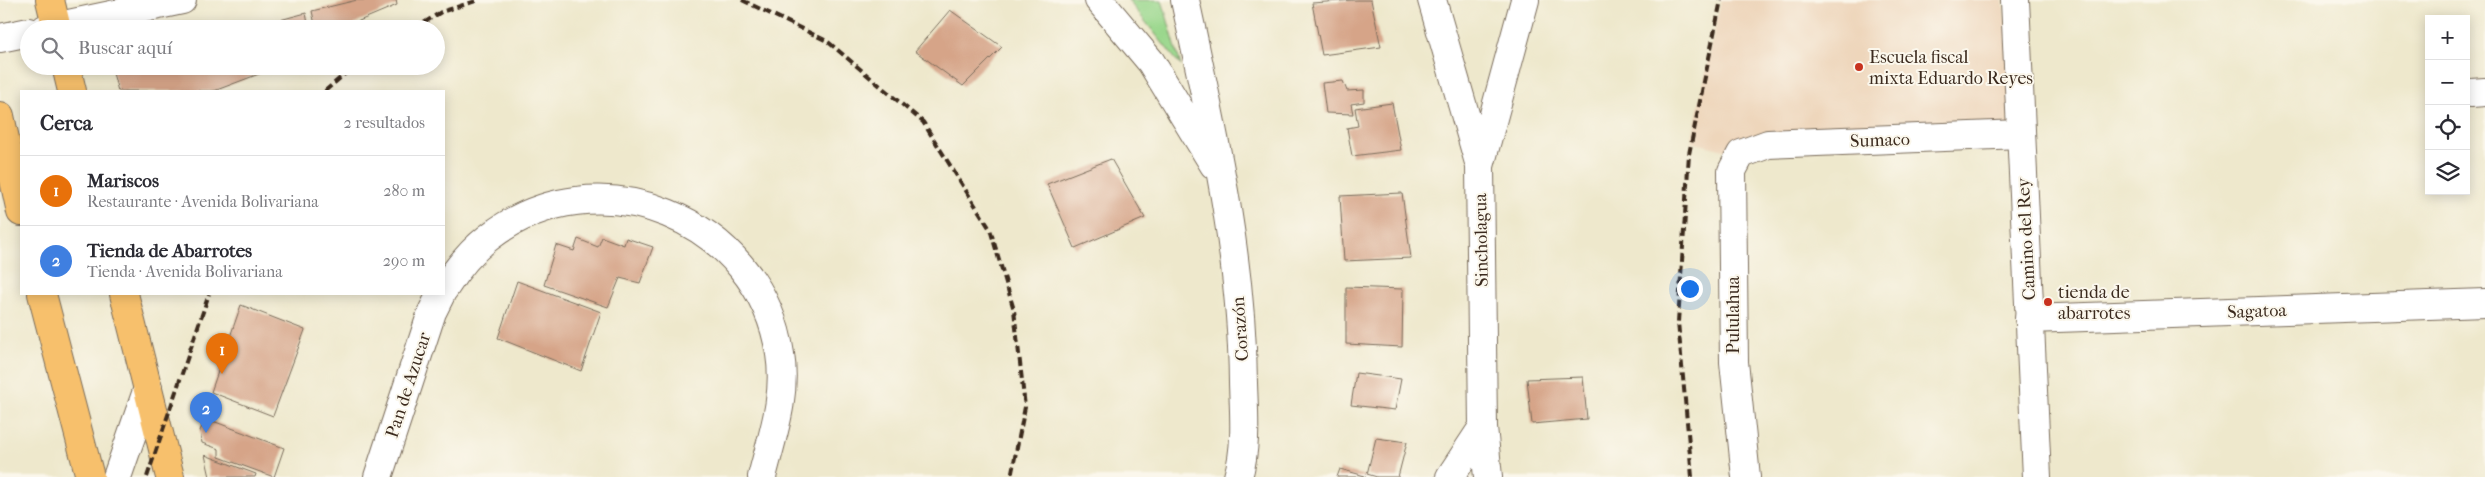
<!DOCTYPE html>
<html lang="es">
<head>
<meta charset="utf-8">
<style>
	body { margin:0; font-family:"IM FELL French Canon",serif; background:#f2f2f3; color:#2b2b33 }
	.controls { position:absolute; right:15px; top:15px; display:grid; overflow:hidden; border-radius:0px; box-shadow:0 2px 12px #0003 }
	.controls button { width:45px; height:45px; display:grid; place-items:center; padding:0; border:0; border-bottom:1px solid #e1e1e2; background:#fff; color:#2b2b33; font:25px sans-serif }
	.you { position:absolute; left:1689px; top:288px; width:18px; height:18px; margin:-12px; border:4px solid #fff; border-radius:50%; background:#1a73e8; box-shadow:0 0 0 8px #1a73e833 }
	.badge { display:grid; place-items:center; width:32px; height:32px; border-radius:50%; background:#c8321e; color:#fff; font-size:16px; font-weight:700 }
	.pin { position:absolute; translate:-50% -41px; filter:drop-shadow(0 1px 2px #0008) }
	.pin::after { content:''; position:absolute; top:26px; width:18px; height:15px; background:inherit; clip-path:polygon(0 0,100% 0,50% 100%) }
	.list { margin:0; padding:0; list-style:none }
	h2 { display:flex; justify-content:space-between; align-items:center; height:65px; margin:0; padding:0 20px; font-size:21px }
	h2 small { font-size:16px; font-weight:400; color:#7c7c81 }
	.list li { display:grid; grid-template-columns:32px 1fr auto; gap:15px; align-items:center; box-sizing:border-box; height:70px; padding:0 20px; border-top:1px solid #e1e1e2 }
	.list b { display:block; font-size:19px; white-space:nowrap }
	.list p { margin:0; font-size:16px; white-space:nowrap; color:#7c7c81 }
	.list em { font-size:16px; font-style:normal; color:#7c7c81 }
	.icon { flex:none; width:28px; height:28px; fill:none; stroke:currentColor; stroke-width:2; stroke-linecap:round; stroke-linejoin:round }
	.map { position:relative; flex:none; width:2485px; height:477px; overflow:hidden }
	.search { position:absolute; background:#fff; box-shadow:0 2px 12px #0003; left:20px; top:20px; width:425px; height:55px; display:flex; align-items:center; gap:12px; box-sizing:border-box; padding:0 18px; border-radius:28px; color:#7c7c81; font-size:19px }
	.panel { position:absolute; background:#fff; box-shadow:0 2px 12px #0003; left:20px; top:90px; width:425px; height:205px; border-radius:0px }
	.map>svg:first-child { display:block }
</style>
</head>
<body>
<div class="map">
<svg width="2485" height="477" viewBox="0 0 2485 477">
	<rect width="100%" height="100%" fill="#fbf7ec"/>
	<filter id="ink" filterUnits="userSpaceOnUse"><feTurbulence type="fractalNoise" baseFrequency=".02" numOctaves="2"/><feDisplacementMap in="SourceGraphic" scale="10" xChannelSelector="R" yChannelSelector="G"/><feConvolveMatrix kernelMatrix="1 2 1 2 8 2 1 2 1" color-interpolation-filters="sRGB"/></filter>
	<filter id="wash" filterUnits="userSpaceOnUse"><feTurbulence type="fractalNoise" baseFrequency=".0096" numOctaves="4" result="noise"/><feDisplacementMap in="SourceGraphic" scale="20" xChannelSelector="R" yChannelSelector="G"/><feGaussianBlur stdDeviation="1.12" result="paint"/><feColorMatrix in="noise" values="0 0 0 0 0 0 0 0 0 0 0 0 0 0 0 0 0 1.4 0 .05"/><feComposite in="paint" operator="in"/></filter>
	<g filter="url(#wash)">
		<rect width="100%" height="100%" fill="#eee8cc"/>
		<path fill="#eed6bb" d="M1721,0h282l18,134 -280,20 -50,-12z"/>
		<path fill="#9ad78c" stroke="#6a8055" d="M1128,0h34l19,66z"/>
		<g id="blocks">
			<path fill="#d6a488" d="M357,0h39l1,5 -38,16 -12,8h-31l-4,-18z
				M1354,0h17l10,47 -59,8 -10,-52z
				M950,10l52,37 -39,39 -48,-35z
				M306,13l3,16h-59v-1z
				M111,66h169l-66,25h-96z
				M1343,81l4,10 17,-1v12l-13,2 2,10 -27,-1 -4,-30z
				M1392,103l9,47 -49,6 -5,-28 11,-2 -3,-18z
				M1111,159l34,59 -70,30 -28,-64z
				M1402,193l9,65 -67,3 -4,-65z
				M602,237l22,8 2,-7 27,9 -13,36 -20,-5 -12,29 -64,-22 12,-40 18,6 4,-12 20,8z
				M517,281l84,31 -20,59 -83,-33z
				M1346,287l57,2 -1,58 -56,-3z
				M241,305l64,25 -32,86 -62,-24z
				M1356,373l45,6 -6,31 -44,-5z
				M1583,377l4,42 -55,5 -5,-45z
				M205,418l79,30 -10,29 -55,-20v-8l-17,-6 -2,-12z
				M1376,438l31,4 -9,35h-21l-10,-3z
				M205,455l51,19 -1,3h-45z
				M1340,469l25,7v1h-28z"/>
		</g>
	</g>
	<g filter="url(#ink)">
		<use href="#blocks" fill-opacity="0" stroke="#7a6c5b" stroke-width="1"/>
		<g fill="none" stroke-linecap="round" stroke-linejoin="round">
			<g stroke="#7a6c5b" stroke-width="30">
				<path id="minor" d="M1099,0l52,62 63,103
					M1185,0c27,126 57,253 58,383 1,32 4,63 -5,94
					M1432,0l48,166 3,261 5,50
					M45,29l137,-29
					M0,38l29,-6
					M2471,93l14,-1
					M1480,166l45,-166
					M444,289c12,-19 26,-37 44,-51 109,-86 272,-19 292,116 7,43 -8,82 -18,123
					M2029,319l456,-16
					M117,477l31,-89
					M378,477l54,-165 9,-18
					M1450,477l33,-50
					M1746,477l-12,-115 -2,-191 9,-17 27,-10 253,-10"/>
			</g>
			<g stroke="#7a6c5b" stroke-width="30">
				<path id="tertiary" d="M2015,0l22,477"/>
			</g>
			<g stroke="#7a6c5b" stroke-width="30">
				<path id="primary" d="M50,0l7,29
					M66,66l6,25
					M0,116l21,96
					M42,294l48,183
					M124,294l46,183"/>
			</g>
			<use href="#minor" stroke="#fff" stroke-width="28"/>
			<use href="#tertiary" stroke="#fff" stroke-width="28"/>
			<use href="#primary" stroke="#f7c06c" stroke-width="28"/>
			<path stroke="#3b2a1e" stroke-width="4" stroke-dasharray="8 4" stroke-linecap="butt" d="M742,0l85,41 96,81 67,107 24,81 11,97 -14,70
				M414,29l27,-17 38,-12
				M325,91l29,-25
				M147,477l62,-183
				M1692,477l-14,-155 11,-168 32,-154"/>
		</g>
	</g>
	<g fill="#c8321e" stroke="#fbf7ec" stroke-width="2">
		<circle cx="1859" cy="67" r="5"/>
		<circle cx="2048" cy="302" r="5"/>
	</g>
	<g text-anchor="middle" stroke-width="4" stroke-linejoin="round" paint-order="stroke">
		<g font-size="18" fill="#3b2a1e" stroke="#fbf7ec" text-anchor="start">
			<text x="1869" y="63">Escuela fiscal<tspan x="1869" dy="21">mixta Eduardo Reyes</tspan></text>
			<text x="2058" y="298">tienda de<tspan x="2058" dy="21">abarrotes</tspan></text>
		</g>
		<g font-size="18" fill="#3b2a1e" stroke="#fbf7ec">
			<text transform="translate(1880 140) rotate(-2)" y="6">Sumaco</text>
			<text transform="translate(2026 239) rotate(-93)" y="6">Camino del Rey</text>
			<text transform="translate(1481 240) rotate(-91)" y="6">Sincholagua</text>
			<text transform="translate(2257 311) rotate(-2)" y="6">Sagatoa</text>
			<text transform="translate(1733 315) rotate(-90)" y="6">Pululahua</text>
			<text transform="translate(1240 329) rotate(-94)" y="6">Corazón</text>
			<text transform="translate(408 385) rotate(-72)" y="6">Pan de Azucar</text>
		</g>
	</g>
</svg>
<div class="controls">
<button>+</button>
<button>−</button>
<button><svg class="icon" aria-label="locate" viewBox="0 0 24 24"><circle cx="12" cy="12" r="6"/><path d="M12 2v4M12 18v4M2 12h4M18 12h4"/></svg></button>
<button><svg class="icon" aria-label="layers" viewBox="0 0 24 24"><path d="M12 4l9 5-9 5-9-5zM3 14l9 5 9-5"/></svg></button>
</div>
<div class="you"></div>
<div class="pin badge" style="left:222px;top:374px;background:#e8710a">1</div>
<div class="pin badge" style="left:206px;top:433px;background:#3f7fe0">2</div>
<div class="search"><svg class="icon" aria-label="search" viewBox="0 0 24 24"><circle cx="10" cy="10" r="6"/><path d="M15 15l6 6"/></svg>Buscar aquí</div>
<section class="panel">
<h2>Cerca<small>2 resultados</small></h2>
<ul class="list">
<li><span class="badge" style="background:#e8710a">1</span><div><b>Mariscos</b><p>Restaurante · Avenida Bolivariana</p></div><em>280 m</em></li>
<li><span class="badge" style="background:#3f7fe0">2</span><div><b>Tienda de Abarrotes</b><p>Tienda · Avenida Bolivariana</p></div><em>290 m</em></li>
</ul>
</section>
</div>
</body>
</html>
